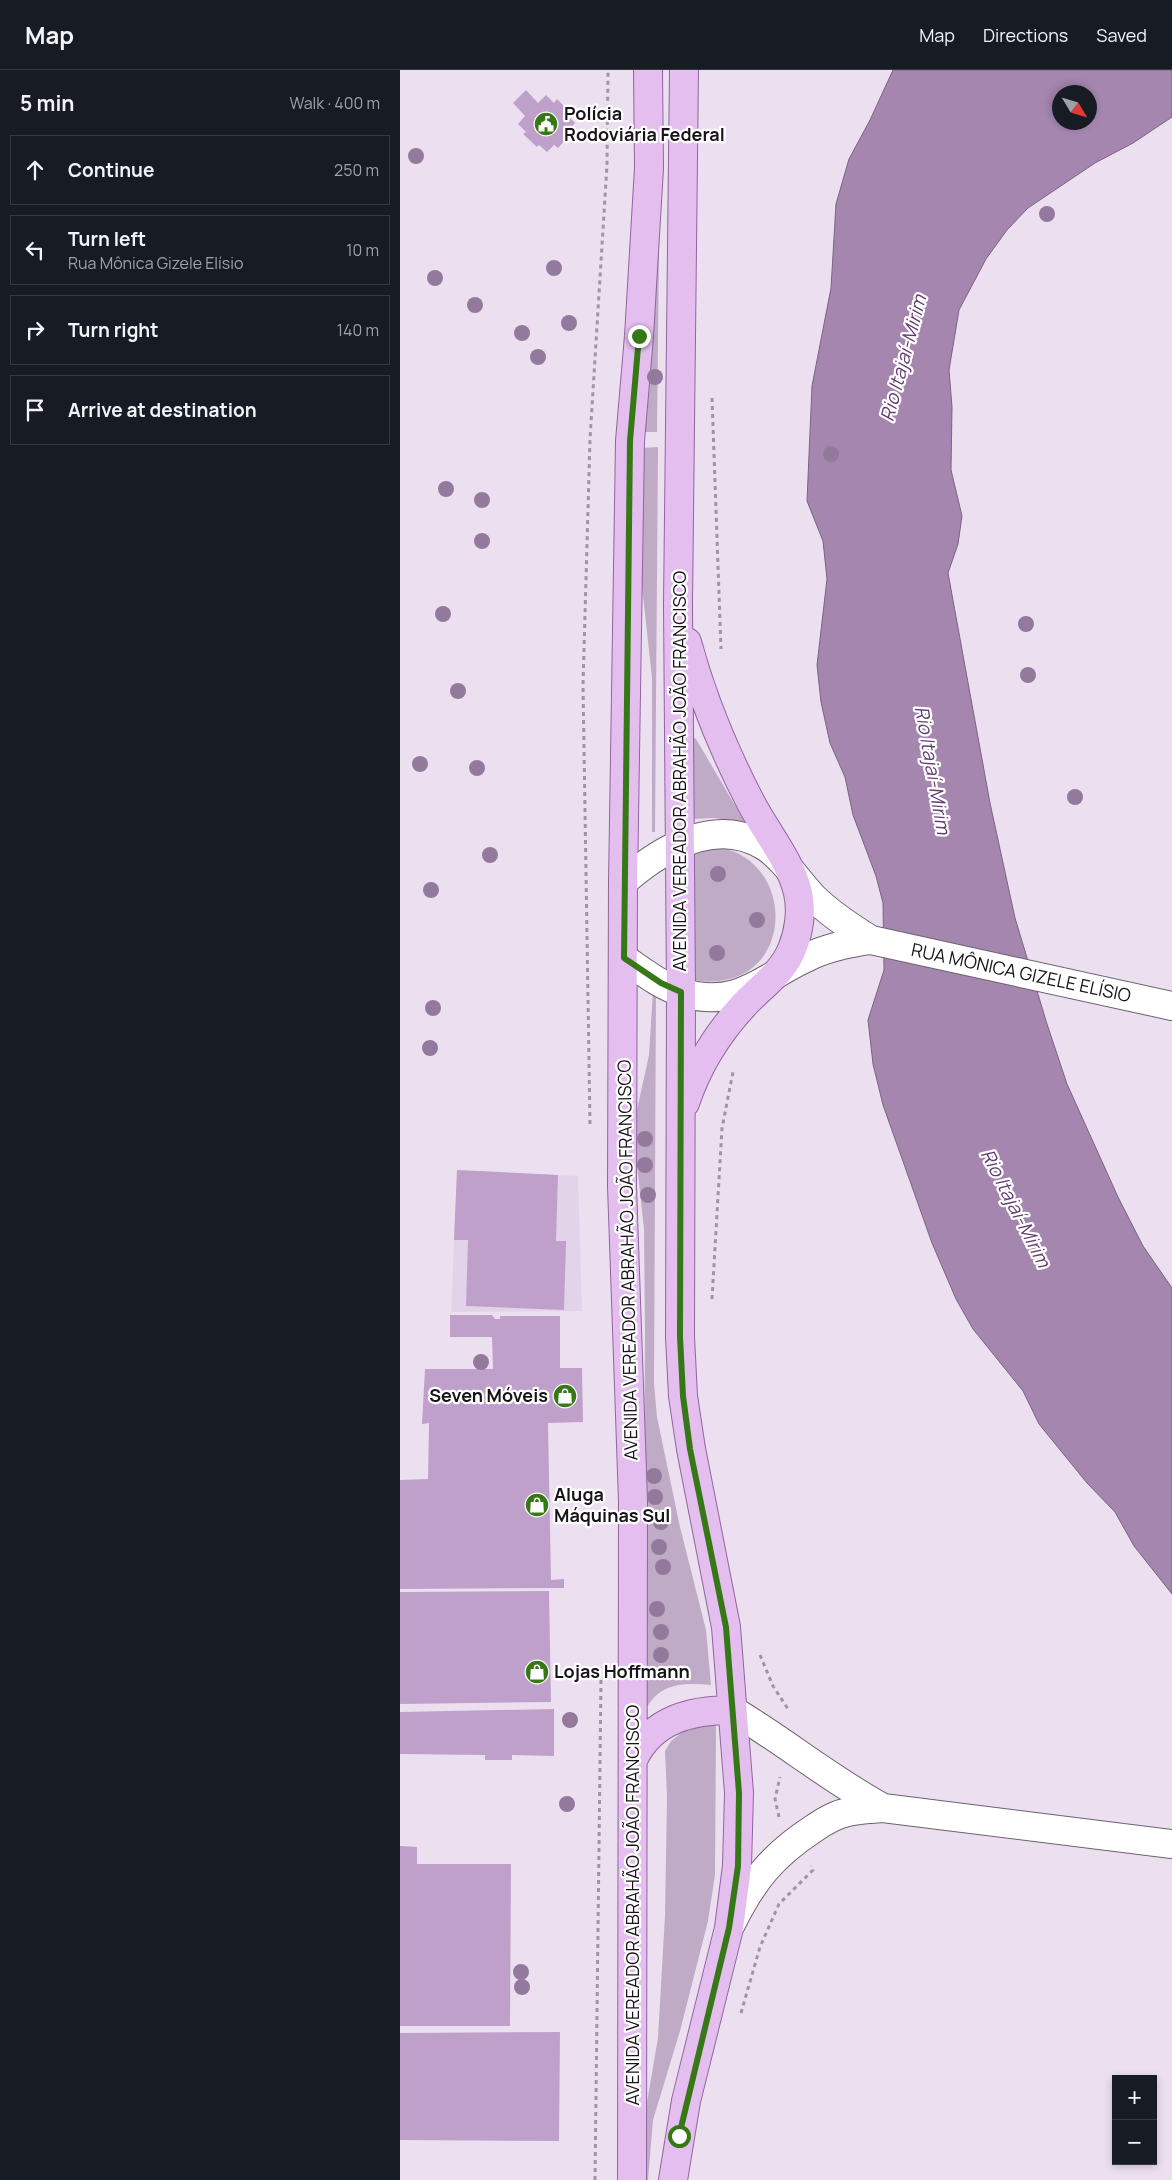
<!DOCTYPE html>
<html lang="en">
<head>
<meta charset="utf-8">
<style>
	body { margin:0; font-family:Manrope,sans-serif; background:#20242c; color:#f1f3f6 }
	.controls { position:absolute; right:15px; bottom:15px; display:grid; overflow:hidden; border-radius:0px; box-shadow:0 2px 8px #0003 }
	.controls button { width:45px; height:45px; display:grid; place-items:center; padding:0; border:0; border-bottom:1px solid #363941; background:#171b24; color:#f1f3f6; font:25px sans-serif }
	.compass { position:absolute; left:652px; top:15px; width:45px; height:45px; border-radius:50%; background:#171b24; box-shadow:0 2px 8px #0003; rotate:128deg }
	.stop { position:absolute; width:15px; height:15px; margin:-11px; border:4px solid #377816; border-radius:50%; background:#fff }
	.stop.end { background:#377816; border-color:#fff; box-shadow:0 1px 5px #0008 }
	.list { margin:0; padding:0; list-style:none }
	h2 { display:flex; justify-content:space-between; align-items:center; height:65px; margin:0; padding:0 20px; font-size:21px }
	h2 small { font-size:16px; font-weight:400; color:#9ea1a6 }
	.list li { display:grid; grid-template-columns:32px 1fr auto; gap:15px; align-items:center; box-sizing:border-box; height:70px; margin:0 10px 10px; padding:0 10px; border:1px solid #363941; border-radius:0px }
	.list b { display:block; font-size:19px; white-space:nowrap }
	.list p { margin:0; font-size:16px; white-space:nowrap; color:#9ea1a6 }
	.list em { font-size:16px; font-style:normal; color:#9ea1a6 }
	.icon { flex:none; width:28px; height:28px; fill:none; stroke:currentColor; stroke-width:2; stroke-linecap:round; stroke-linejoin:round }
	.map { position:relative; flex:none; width:772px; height:2110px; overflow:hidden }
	header { display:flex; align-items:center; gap:30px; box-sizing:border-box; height:70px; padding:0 25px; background:#171b24; border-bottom:1px solid #363941 }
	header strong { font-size:24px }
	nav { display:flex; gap:28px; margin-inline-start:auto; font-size:18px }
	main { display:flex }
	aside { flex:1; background:#171b24 }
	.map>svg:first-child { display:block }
</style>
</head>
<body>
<header>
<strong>Map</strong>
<nav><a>Map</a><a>Directions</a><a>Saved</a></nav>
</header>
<main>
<aside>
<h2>5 min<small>Walk · 400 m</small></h2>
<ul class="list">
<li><svg class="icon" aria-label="ahead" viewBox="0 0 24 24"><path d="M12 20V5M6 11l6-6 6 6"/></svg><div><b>Continue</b></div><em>250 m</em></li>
<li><svg class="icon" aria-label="left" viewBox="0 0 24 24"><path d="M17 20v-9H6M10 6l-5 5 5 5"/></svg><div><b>Turn left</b><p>Rua Mônica Gizele Elísio</p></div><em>10 m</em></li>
<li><svg class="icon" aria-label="right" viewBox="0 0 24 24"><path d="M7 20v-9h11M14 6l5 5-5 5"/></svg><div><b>Turn right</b></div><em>140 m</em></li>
<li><svg class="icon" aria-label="arrive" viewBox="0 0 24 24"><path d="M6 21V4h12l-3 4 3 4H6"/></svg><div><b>Arrive at destination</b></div></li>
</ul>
</aside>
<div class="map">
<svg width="772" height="2110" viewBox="0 0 772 2110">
	<rect width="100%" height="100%" fill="#ece0f0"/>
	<path fill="#e3d3e9" d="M57,1100l121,6 4,135 -131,1z"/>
	<path fill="#bfabc6" d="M261,0l-4,362h-14z
		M258,377l-3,385h-3v-154l-11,-101 1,-129z
		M293,667l3,2 50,85 -31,-6 -23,1z
		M315,777c75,8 83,120 9,133 -12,2 -22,3 -33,-2v-127z
		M253,921h3l-2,393 3,33 23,110 26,103 5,55c-31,-3 -55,-1 -68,30l2,-381 -1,-105 -11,-101 16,-73z
		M316,1654l-1,151 -7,46 -28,110 -27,89 -5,60h-5l1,-60 14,-82 7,-123 2,-118 -2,-46 6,-10 19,-15z"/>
	<path fill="#a586af" stroke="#7a6482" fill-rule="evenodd" d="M493,0h279v47l-39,26 -38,20 -67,45 -21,22 -21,29 -27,51 -10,60 3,37 -1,63 11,46 -4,28 -10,29 42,230 25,115 32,106 20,60 51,113 25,49 29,42v306l-38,-48 -19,-34 -28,-29 -48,-59 -16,-33 -50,-62 -17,-30 -24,-56 -49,-138 -10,-41 -5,-44 16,-50 -1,-67 -7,-27 -23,-61 -8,-38 -15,-34 -9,-41 -4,-37 10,-86 -4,-38 -16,-40 5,-115 19,-98 5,-84 13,-45 21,-39zM660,22h30v30h-30z"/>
	<path fill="#bfa0ca" d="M126,20l12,13 8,-8 8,8 3,-4 14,14 -3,3 7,7 -7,8 3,3 -13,14 -4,-3 -7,7 -8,-7 -2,2 -14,-13 3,-2 -8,-8 7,-8 -12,-13z
		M57,1100l101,5 -2,66h10l-2,69 -98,-4 2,-66h-14z
		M50,1245h42l3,4h5v-3h60v52h22l1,54 -35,1 3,157 13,-1v9l-164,1v-109l28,-1 1,-56 -7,1 3,-55h68l-1,-32h-42z
		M149,1521l2,111 -151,2v-112z
		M154,1639v47l-42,-1v5h-27v-5l-85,-1v-42z
		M0,1776l17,1v17h94l-1,162h-110z
		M160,1962l-1,109 -159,-1v-107z"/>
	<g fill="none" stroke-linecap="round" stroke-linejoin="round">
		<g stroke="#6c626f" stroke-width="30">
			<path id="tertiary" d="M223,812c38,-33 93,-67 143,-35 19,13 31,33 47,50 17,17 37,30 58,43l301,66
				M223,888c19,13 38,28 60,35 56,16 80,-16 125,-36 20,-10 41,-14 63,-17"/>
		</g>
		<g stroke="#6c626f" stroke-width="30">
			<path id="secondary" d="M332,1640c52,31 98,69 151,98
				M331,1854c22,-44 41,-68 82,-95 10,-7 24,-15 35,-17 11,-3 24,-3 35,-4l289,36"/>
		</g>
		<g stroke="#8f669d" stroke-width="30">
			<path id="primary" d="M285,1033c12,-36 33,-70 58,-97 17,-19 39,-32 49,-57 7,-17 10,-38 6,-56 -7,-32 -32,-61 -47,-90 -27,-52 -49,-105 -64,-161
				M234,1688c19,-39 58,-48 98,-48
				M232,2110l1,-679 -11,-315 1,-304 7,-441 9,-105 10,-168 -1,-98
				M273,2110l13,-79 43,-173 8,-62 2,-73 -13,-166 -35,-178 -8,-53 -3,-59 1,-345 -3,-388 6,-534"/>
		</g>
		<path stroke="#9e95a1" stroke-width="3" stroke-dasharray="4 4" stroke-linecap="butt" d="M312,328l9,251
			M190,1054l-7,-439 7,-246 17,-274 1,-95
			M312,1229l10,-171 11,-56
			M360,1585l13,31 15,23
			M379,1747l-4,-18 5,-22
			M341,1943l19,-66 19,-43 34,-34 -2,-4
			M195,2110l6,-501"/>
		<use href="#tertiary" stroke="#fff" stroke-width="28"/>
		<use href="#secondary" stroke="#fff" stroke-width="28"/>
		<use href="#primary" stroke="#e3beef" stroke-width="28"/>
	</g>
	<g fill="#93799c">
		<circle cx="16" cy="86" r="8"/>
		<circle cx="647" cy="144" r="8"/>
		<circle cx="154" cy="198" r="8"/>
		<circle cx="35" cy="208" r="8"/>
		<circle cx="75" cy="235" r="8"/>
		<circle cx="169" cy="253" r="8"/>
		<circle cx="122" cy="263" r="8"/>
		<circle cx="138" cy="287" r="8"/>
		<circle cx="255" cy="307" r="8"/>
		<circle cx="431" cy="384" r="8"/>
		<circle cx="46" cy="419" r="8"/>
		<circle cx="82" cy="430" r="8"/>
		<circle cx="82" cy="471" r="8"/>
		<circle cx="43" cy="544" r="8"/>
		<circle cx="626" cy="554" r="8"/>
		<circle cx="628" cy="605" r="8"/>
		<circle cx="58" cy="621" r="8"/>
		<circle cx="20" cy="694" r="8"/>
		<circle cx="77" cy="698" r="8"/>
		<circle cx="675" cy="727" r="8"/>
		<circle cx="90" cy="785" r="8"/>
		<circle cx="318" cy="804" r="8"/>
		<circle cx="31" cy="820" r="8"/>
		<circle cx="357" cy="850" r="8"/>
		<circle cx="317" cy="883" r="8"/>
		<circle cx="33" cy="938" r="8"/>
		<circle cx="30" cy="978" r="8"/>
		<circle cx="245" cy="1069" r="8"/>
		<circle cx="245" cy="1095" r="8"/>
		<circle cx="248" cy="1125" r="8"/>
		<circle cx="81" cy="1292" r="8"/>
		<circle cx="254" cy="1406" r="8"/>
		<circle cx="255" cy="1427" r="8"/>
		<circle cx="261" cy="1452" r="8"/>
		<circle cx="259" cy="1477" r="8"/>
		<circle cx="263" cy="1497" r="8"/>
		<circle cx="257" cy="1539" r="8"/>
		<circle cx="261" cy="1562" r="8"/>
		<circle cx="261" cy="1585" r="8"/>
		<circle cx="170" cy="1650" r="8"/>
		<circle cx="167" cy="1734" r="8"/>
		<circle cx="121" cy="1902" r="8"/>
		<circle cx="122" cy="1917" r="8"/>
	</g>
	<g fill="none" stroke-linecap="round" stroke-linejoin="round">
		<path stroke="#377816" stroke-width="6" d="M239,266l-9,105 -6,517 37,25 20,9 -1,345 3,59 7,53 36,178 13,166 -1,73 -9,62 -50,208"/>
	</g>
	<defs>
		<g id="civic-disc" transform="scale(1.25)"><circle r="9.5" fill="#377816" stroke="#fff"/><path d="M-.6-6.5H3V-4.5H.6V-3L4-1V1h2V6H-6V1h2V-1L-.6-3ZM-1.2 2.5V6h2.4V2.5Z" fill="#fff"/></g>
		<g id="shop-disc" transform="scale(1.25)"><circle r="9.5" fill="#377816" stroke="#fff"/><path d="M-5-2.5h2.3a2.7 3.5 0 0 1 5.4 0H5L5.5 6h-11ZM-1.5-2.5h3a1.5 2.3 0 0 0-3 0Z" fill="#fff"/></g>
	</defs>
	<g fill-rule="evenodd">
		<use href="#civic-disc" x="146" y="54"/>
		<use href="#shop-disc" x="165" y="1326"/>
		<use href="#shop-disc" x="137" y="1435"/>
		<use href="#shop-disc" x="137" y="1602"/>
	</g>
	<g text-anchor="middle" stroke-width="4.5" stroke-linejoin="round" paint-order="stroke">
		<g font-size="18" font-weight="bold" fill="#171318" stroke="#fff" text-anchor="start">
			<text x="164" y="50">Polícia<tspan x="164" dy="21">Rodoviária Federal</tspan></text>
			<text x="148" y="1332" text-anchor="end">Seven Móveis</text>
			<text x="154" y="1431">Aluga<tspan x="154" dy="21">Máquinas Sul</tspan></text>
			<text x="154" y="1608">Lojas Hoffmann</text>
		</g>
		<g font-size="18" fill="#171318" stroke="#fff">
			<text transform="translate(280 701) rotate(-90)" y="6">AVENIDA VEREADOR ABRAHÃO JOÃO FRANCISCO</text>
			<text transform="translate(621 903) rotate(12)" y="6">RUA MÔNICA GIZELE ELÍSIO</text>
			<text transform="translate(228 1190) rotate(-91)" y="6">AVENIDA VEREADOR ABRAHÃO JOÃO FRANCISCO</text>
			<text transform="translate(233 1835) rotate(-90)" y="6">AVENIDA VEREADOR ABRAHÃO JOÃO FRANCISCO</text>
		</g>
		<g font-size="19" font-style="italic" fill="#643c72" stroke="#fff">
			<text transform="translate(503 288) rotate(-75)" y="7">Rio Itajaí-Mirim</text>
			<text transform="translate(533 700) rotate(80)" y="7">Rio Itajaí-Mirim</text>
			<text transform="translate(616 1138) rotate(63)" y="7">Rio Itajaí-Mirim</text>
		</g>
	</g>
</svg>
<div class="controls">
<button>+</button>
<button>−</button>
</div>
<svg class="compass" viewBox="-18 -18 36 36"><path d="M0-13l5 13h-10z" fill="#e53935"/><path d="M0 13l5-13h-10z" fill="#9ea1a6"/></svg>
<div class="stop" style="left:279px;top:2066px"></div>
<div class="stop end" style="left:239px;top:266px"></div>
</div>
</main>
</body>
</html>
